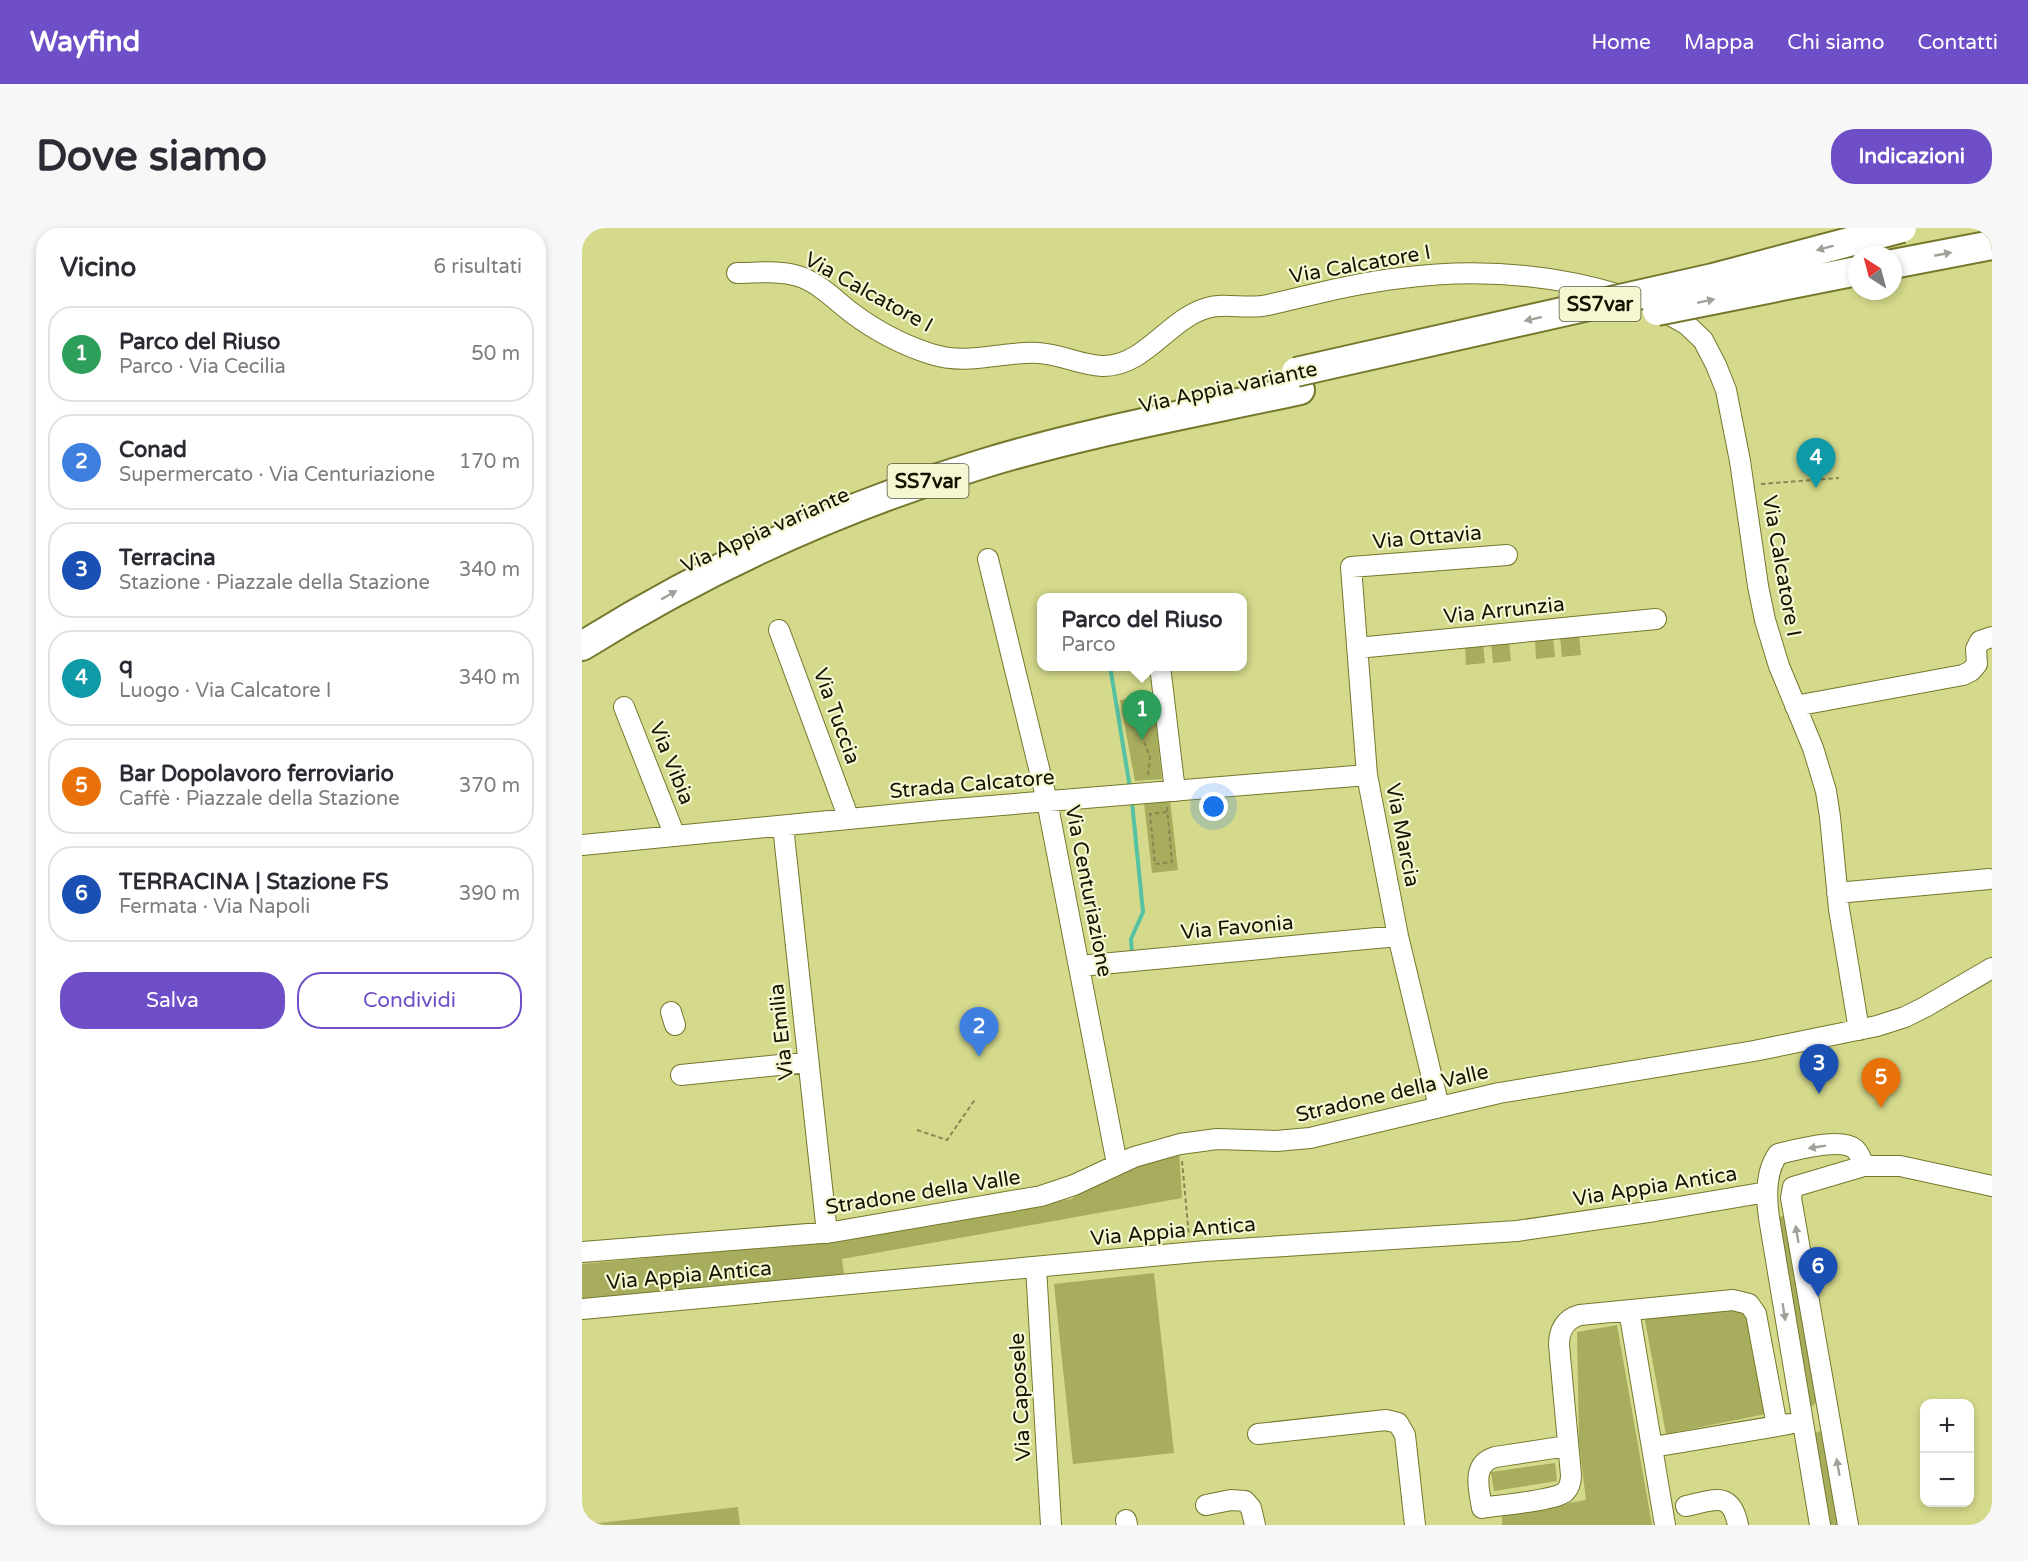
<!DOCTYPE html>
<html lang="it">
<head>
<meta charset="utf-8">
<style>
	body { margin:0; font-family:"Varela Round",sans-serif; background:#f7f7f7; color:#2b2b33 }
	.controls { position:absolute; right:18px; bottom:18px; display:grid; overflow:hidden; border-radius:12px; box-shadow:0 3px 9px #0003 }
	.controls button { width:54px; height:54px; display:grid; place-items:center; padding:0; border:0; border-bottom:2px solid #e1e1e2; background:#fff; color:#2b2b33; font:30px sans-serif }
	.compass { position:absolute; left:1266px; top:18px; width:54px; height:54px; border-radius:50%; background:#fff; box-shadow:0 3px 9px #0003; rotate:324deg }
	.you { position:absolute; left:632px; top:579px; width:21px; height:21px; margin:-15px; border:4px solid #fff; border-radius:50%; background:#1a73e8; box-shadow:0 0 0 9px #1a73e833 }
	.badge { display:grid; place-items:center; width:39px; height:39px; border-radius:50%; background:#6f4fc8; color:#fff; font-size:20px; font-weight:700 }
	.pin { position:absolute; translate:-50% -50px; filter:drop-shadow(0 2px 3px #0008) }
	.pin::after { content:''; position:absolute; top:32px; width:21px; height:18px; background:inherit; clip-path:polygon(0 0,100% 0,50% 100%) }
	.popup { position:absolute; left:455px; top:365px; width:210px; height:78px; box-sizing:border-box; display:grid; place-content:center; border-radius:12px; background:#fff; filter:drop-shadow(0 2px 4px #0005); font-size:20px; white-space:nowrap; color:#7c7c81 }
	.popup b { font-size:22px; color:#2b2b33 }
	.popup::after { content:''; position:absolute; left:50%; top:100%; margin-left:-12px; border:12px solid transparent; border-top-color:#fff }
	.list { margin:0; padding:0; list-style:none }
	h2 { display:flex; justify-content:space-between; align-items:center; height:78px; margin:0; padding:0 24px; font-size:26px }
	h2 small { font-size:20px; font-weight:400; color:#7c7c81 }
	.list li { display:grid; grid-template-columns:39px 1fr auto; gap:18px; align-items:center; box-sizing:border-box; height:96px; margin:0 12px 12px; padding:0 12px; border:2px solid #e1e1e2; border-radius:24px }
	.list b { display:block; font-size:22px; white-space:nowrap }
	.list p { margin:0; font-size:20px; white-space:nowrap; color:#7c7c81 }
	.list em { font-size:20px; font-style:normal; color:#7c7c81 }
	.actions { display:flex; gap:12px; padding:18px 24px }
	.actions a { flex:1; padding:14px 0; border:2px solid #6f4fc8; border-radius:24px; text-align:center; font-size:21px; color:#6f4fc8 }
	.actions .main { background:#6f4fc8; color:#fff }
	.map { position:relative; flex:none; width:1410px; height:1297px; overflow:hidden; border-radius:24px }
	header { display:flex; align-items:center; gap:36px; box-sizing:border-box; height:84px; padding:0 30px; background:#6f4fc8; color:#fff }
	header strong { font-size:28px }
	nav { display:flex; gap:33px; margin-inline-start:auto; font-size:21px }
	.intro { display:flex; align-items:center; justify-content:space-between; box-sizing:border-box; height:144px; padding:0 36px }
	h1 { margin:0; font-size:42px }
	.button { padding:15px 27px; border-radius:24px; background:#6f4fc8; color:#fff; font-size:21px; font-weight:700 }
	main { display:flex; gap:36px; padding:0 36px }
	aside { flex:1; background:#fff; border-radius:24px; box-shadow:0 3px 9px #0003 }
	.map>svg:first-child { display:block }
</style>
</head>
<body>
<header>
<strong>Wayfind</strong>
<nav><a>Home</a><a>Mappa</a><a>Chi siamo</a><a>Contatti</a></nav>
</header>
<div class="intro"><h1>Dove siamo</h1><a class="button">Indicazioni</a></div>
<main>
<aside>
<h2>Vicino<small>6 risultati</small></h2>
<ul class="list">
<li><span class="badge" style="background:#2e9e5b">1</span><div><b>Parco del Riuso</b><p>Parco · Via Cecilia</p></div><em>50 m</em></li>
<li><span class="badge" style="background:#3f7fe0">2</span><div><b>Conad</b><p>Supermercato · Via Centuriazione</p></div><em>170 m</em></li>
<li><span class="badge" style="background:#1a4fb4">3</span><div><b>Terracina</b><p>Stazione · Piazzale della Stazione</p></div><em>340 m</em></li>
<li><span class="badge" style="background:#0f9aa8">4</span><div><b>q</b><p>Luogo · Via Calcatore I</p></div><em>340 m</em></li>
<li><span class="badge" style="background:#e8710a">5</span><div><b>Bar Dopolavoro ferroviario</b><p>Caffè · Piazzale della Stazione</p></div><em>370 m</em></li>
<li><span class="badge" style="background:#1a4fb4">6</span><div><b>TERRACINA | Stazione FS</b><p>Fermata · Via Napoli</p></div><em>390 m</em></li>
</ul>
<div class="actions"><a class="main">Salva</a><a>Condividi</a></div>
</aside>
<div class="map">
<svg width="1410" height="1297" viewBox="0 0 1410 1297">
	<rect width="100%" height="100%" fill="#d4d98c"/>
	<path fill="#a8ac5d" d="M997,407l2,20 -19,2 -2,-20z
		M971,409l2,20 -19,2 -1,-20z
		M927,413l2,20 -18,2 -2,-21z
		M901,415l2,20 -19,2 -1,-20z
		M571,468l9,83 -27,2 -15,-81z
		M588,572l8,70 -26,3 -8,-70z
		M597,923l3,47 -340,61 2,16 -262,24v-35l225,-21 265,-44c25,-28 72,-36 107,-48z
		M1201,988l2,2 31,184 -3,4 -5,-1 -30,-187z
		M572,1045l20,180 -101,11 -19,-180z
		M1163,1078l21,108 -100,20 -22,-119z
		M1035,1097l35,200h-150v-10l84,-15 -7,-57 -2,-111z
		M1238,1203l3,5 15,89h-10l-15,-91z
		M973,1235l2,18 -63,10 -3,-19z
		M156,1279l2,18h-158z"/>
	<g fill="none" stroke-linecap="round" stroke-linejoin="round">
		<path stroke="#55c2a2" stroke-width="4" d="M528,438l20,122
			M550,574l11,110 -12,27 1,15"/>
		<g stroke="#75782c" stroke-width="22">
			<path id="minor" d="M155,45c20,0 42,-3 61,3 20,6 37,24 54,37 24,18 51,32 79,41 38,12 69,-3 107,-1 22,1 42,12 64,13 43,1 66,-47 105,-58 19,-6 40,2 61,-3 44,-10 88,-22 133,-27 74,-10 151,-4 223,18
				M1075,80l29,16 17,16 13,25 10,25 14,71 18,125 7,34 14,46 34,82 13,43 4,26 9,92 20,121
				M406,331l59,242 70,363
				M197,402l70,189
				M775,420l299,-29
				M578,438l15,125
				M1213,478l168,-31 8,-4 6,-7 -1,-15 4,-8 12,-4
				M42,479l51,129
				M201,598l44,407
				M0,617l359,-35 426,-35
				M1255,665l152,-14
				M498,738l318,-30
				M89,784l4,13
				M99,847l127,-13
				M857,879l-41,-171 -31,-161 -16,-208 156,-12
				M0,1024l251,-20 208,-36 33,-11 60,-28 46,-13 37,-5 59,2 34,-3 189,-45 255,-42 123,-25 28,-9 20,-10 67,-39
				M454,1039l15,258
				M0,1081l624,-58 311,-20 138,-20 112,-19
				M1047,1082l36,215
				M676,1206l128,-14 12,3 7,12 10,90
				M985,1218l-72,11c-24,7 -16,32 -13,51 17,-3 71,-7 83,-16 5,-5 6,-10 6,-17l-12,-130c0,-15 6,-26 21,-30l153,-15 16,4 7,10 21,112
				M1071,1219l136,-23
				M624,1277l25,-5 14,1 6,7 4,17
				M1104,1278c28,-6 45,-16 52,19
				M544,1292l1,5
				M1238,1297l-51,-307c-3,-21 -4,-46 9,-64 18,-4 62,-17 77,-5 5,5 7,11 9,17
				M1266,1297l-57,-327 2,-11 71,-21h36l92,20"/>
		</g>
		<g stroke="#75782c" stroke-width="32">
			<path id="highway" d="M1311,36l99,-19
				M0,418c125,-78 258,-139 400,-182 104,-32 212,-51 318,-74"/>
		</g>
		<path stroke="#858852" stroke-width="2" stroke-dasharray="4.5 3" stroke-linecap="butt" d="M1179,256l78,-6
			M566,547l2,-18 -12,-30 5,-8 8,-3
			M585,579l5,55 -17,2 -5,-50 17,-2
			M335,902l30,10 29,-42
			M600,933l7,75"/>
		<use href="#minor" stroke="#fff" stroke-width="20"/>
		<use href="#highway" stroke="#fff" stroke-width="28"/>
		<g stroke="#75782c" stroke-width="32" stroke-linecap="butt">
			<path id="highway-bridge" d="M1075,83l200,-40
				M714,144l417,-94 189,-50"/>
		</g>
		<use href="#highway-bridge" stroke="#fff" stroke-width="28"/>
	</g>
	<defs><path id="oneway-solid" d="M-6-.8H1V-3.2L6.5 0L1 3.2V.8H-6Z" transform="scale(1.5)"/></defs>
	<g fill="#a1a199">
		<use href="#oneway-solid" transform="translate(1243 20) rotate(165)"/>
		<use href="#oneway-solid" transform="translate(1361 26) rotate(-11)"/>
		<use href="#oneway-solid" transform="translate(1124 73) rotate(-12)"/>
		<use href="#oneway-solid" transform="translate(951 91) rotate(167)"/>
		<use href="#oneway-solid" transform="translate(87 367) rotate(-29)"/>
		<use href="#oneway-solid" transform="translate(1235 919) rotate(171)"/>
		<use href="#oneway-solid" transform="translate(1215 1006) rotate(-100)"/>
		<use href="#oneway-solid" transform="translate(1202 1084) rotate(81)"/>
		<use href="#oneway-solid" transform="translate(1256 1239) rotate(-100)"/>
	</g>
	<g text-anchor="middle" stroke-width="4.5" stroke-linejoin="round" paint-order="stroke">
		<g fill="#f4f7d1" stroke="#57583f" stroke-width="1.5">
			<rect x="977.5" y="59" width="81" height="34" rx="4.5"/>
			<rect x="305.5" y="236" width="81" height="34" rx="4.5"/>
		</g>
		<g font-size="20" font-weight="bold" fill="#141400">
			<text x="1018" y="83">SS7var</text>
			<text x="346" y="260">SS7var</text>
		</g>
		<g font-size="21" fill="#141400" stroke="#f4f7d1">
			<text transform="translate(778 36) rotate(-10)" y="7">Via Calcatore I</text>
			<text transform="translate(287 64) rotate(29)" y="7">Via Calcatore I</text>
			<text transform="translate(646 159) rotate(-12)" y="7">Via Appia variante</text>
			<text transform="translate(183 302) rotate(-24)" y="7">Via Appia variante</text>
			<text transform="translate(845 309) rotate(-5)" y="7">Via Ottavia</text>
			<text transform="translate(1200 338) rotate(80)" y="7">Via Calcatore I</text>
			<text transform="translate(922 382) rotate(-6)" y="7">Via Arrunzia</text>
			<text transform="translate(255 488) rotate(70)" y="7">Via Tuccia</text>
			<text transform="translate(90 535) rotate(68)" y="7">Via Vibia</text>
			<text transform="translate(390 556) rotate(-5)" y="7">Strada Calcatore</text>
			<text transform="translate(821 607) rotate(79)" y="7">Via Marcia</text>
			<text transform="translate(507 663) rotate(79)" y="7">Via Centuriazione</text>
			<text transform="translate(655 699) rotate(-5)" y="7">Via Favonia</text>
			<text transform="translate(199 804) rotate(-96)" y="7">Via Emilia</text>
			<text transform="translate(810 865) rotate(-13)" y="7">Stradone della Valle</text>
			<text transform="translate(1073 958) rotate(-9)" y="7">Via Appia Antica</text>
			<text transform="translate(341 964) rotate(-9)" y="7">Stradone della Valle</text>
			<text transform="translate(591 1003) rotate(-5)" y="7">Via Appia Antica</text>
			<text transform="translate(107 1047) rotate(-5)" y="7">Via Appia Antica</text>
			<text transform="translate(438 1169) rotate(-93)" y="7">Via Caposele</text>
		</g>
	</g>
</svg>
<div class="controls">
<button>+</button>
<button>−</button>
</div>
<svg class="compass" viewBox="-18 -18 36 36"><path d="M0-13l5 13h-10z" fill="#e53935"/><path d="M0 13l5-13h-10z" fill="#7c7c81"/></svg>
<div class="you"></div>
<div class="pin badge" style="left:560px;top:512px;background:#2e9e5b">1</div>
<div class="popup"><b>Parco del Riuso</b>Parco</div>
<div class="pin badge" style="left:397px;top:829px;background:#3f7fe0">2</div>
<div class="pin badge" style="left:1237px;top:866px;background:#1a4fb4">3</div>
<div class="pin badge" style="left:1234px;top:260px;background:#0f9aa8">4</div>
<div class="pin badge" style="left:1299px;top:880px;background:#e8710a">5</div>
<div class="pin badge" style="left:1236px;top:1069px;background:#1a4fb4">6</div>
</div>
</main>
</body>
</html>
